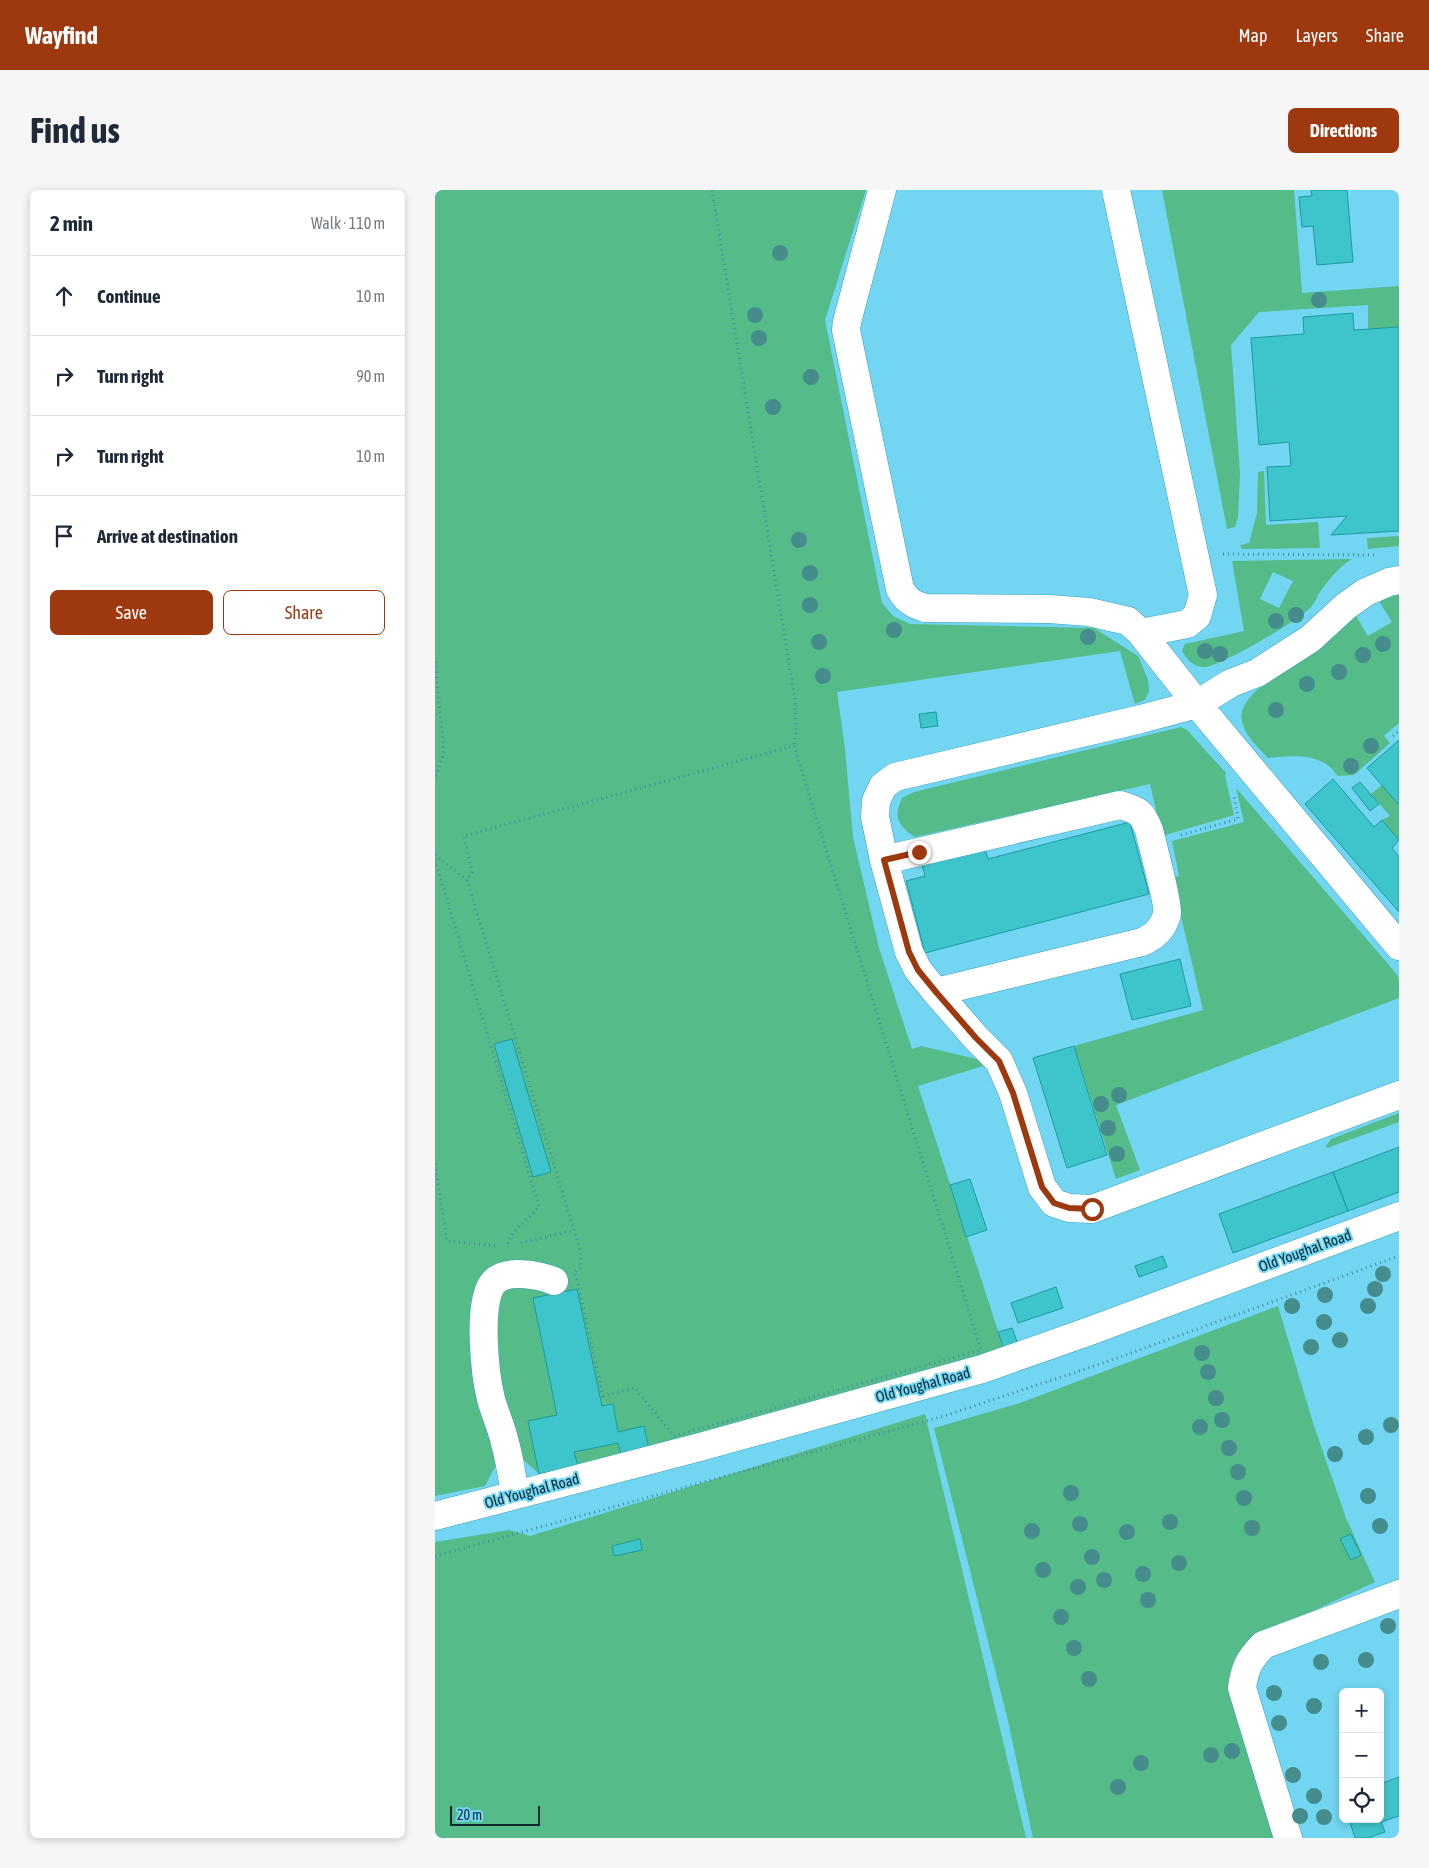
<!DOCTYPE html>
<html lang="en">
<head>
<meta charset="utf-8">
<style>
	body { margin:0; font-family:"Asap Condensed",sans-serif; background:#f6f6f7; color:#1f2937 }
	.controls { position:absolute; right:15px; bottom:15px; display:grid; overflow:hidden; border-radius:8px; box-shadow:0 2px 8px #0003 }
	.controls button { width:45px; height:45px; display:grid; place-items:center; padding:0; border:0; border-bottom:1px solid #e0e1e3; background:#fff; color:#1f2937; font:25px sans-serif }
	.scale { position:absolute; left:15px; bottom:12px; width:90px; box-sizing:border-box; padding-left:5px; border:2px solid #072831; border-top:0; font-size:14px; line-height:18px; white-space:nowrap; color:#072831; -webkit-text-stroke:4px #72d5f2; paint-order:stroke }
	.stop { position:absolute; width:15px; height:15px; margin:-11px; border:4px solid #9e380f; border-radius:50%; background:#fff }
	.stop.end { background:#9e380f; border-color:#fff; box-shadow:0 1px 5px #0008 }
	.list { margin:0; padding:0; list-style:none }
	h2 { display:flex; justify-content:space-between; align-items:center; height:65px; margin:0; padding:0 20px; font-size:21px }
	h2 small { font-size:16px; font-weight:400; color:#747a83 }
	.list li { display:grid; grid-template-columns:32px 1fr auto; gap:15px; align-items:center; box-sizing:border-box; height:80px; padding:0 20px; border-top:1px solid #e0e1e3 }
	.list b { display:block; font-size:19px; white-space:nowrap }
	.list em { font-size:16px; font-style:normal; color:#747a83 }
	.actions { display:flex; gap:10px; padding:15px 20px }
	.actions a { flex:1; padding:11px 0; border:1px solid #9e380f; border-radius:8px; text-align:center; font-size:18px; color:#9e380f }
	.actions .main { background:#9e380f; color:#fff }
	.icon { flex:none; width:28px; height:28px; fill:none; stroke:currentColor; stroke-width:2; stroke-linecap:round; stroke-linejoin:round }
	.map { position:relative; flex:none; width:964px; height:1648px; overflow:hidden; border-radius:8px }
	header { display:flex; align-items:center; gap:30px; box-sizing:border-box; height:70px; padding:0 25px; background:#9e380f; color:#fff }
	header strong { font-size:24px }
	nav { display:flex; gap:28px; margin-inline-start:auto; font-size:18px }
	.intro { display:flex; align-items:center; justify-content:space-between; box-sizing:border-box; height:120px; padding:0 30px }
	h1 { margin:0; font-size:35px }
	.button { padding:12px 22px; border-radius:8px; background:#9e380f; color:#fff; font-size:18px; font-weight:700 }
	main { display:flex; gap:30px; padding:0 30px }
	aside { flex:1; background:#fff; border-radius:8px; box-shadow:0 2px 8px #0003 }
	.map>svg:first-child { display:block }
</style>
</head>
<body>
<header>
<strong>Wayfind</strong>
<nav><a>Map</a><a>Layers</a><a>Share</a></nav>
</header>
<div class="intro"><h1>Find us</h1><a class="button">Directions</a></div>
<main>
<aside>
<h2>2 min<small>Walk · 110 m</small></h2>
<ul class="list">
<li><svg class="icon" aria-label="ahead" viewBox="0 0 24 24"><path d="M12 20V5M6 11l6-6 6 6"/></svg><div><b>Continue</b></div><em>10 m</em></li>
<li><svg class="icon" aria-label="right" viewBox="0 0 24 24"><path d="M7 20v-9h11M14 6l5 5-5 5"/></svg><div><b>Turn right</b></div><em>90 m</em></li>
<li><svg class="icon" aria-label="right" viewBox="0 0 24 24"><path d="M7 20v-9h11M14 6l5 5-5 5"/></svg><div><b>Turn right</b></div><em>10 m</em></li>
<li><svg class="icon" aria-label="arrive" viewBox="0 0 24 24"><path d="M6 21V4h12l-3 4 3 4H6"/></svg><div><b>Arrive at destination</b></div></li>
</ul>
<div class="actions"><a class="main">Save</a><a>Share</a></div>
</aside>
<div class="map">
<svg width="964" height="1648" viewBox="0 0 964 1648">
	<rect width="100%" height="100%" fill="#72d5f2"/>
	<path fill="#5b8" fill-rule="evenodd" d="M0,0h431l-41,130 57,283 11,13 17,8 184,4 44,28 10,24 1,11 -4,9 -10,4 -15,-53 -283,41 8,57 8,88 26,111 33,101 9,-3 64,15 -2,5 -65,20 86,263 -171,50 -294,75 -22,-20 -17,3 -15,29 -50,10z
		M727,0h132l8,103 97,-7v41l-31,2v-24l-109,7 -28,33 9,128 -2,44 -3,10 -8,2z
		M829,281l2,54 52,-3 2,26 -78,1 -2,-4 9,-2 8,-30 1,-41z
		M964,346v10l-31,3 -1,-11z
		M917,369c-15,9 -24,22 -34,36 -2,5 -5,10 -8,13 -14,14 -86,56 -104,59 -12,1 -19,-7 -24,-16l3,-7 59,-13 -12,-70zM838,382l20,9 -14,27 -19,-9z
		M964,404v129l-15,13 6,7 -36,32 -16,1c-3,-3 -5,-7 -8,-9 -16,-14 -43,-11 -62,-9 -11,-12 -30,-29 -26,-46 5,-26 61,-50 82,-67 11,-9 21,-20 32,-29l12,20 24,-14 -13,-21z
		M746,537l6,3 39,43 -1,3 9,39 -72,21 -12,-52 -235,53c-17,-12 -22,-19 -13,-39l12,-6z
		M947,595l17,18v37l-17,-20 8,-4 -19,-22z
		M801,598l153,177 10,13v20l-283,107 24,65 -24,9 -42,-133 129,-36 -31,-132 7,-2 -7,-35 72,-19z
		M964,923v9l-72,26 -1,-2 5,-7z
		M843,1116l35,117 33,95 29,64 -112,52 -14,10 29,194h-245l-25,-117 -74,-293 86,-25z
		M490,1224l101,424h-591v-296l74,-12 21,6z"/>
	<path fill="#3ec5cb" stroke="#1c9a9f" d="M876,0h36l6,72 -36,3 -4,-39 -11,1 -3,-30 13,-1z
		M918,123l1,17 45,-3v204l-68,4 16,-19 -77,5 -3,-54 24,-1 -2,-24 -30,3 -8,-107 53,-4 -1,-17z
		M501,522l2,14 -17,2 -2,-14z
		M964,550v63l-1,1 -31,-36z
		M898,589l41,48 8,-7 17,20 -7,8 7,9v55l-94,-108z
		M925,592l19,22 -9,7 -18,-23z
		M695,632l19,72 -224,59 -19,-72 19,-5 -3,-11 63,-16 3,10z
		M745,769l11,47 -59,14 -12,-46z
		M77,849l39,133 -18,5 -39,-133z
		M639,856l33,109 -40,13 -34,-110z
		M964,957v45l-51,19 -15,-39z
		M898,982l15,39 -115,42 -14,-39z
		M535,989l17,51 -21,7 -16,-52z
		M728,1066l4,11 -28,10 -4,-11z
		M621,1097l7,21 -45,15 -7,-20z
		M142,1099l25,117 11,-2 5,28 26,-6 5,23 -28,6 -3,-12 -44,9 4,14 -39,8 -11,-53 29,-6 -24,-117z
		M577,1138l6,16 -14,5 -6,-17z
		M916,1344l10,21 -10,5 -11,-21z
		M205,1349l2,11 -28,6 -2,-10z
		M964,1587v39l-18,6 4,10 -17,6h-13l-6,-19h31v-35z"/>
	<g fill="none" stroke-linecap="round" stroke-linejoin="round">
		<g stroke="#39a1bc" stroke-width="29">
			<path id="minor" d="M447,0l-35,132 -1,8 54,259c6,11 12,15 25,19l124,1 40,3 39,9 13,12 46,-9 10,-8 6,-21 -87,-405
				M964,390l-10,2 -23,10 -20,14 -36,33 -53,34 -26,10 -34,21 -56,15 -246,58 -12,9 -7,15 -1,16 9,43 25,92 9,18 18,22 40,46 23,23 14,32 29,94 12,16 15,5 23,1 307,-114
				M706,443l56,71 202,242
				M449,670l236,-55c18,5 22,7 29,25 3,13 20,76 18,84 -4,15 -12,22 -25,28l-206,50
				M80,1305c-3,-17 -5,-35 -10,-52 -3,-15 -10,-29 -14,-44 -6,-24 -14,-96 2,-116 12,-15 46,-8 61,-2
				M0,1326l265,-69 282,-78 105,-37 312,-116
				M853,1648l-46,-150c3,-21 7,-28 21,-43l136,-51"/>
		</g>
		<path stroke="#468da2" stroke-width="3" stroke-dasharray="1 4" stroke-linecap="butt" d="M277,0l83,510 1,32 -2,14
			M788,364l154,1
			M0,472l9,89 -9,28
			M958,546l6,-5
			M359,556l187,604 -307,86 -39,-48 -32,8 -24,-108 -5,-16 7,-4 -1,-18 -113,-370 5,-8 -8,-36z
			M746,645l57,-16 -4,-23
			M0,665l32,25
			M0,670l104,347 -26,26 -6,12
			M0,974l12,77 51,5
			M86,1053l53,-13
			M0,1366l509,-140 162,-54 293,-106"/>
		<use href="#minor" stroke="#fff" stroke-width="28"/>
	</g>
	<g fill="#458d8c">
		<circle cx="345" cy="63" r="8"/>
		<circle cx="884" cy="110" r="8"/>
		<circle cx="320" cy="125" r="8"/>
		<circle cx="324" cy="148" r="8"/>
		<circle cx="376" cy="187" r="8"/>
		<circle cx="338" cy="217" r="8"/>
		<circle cx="364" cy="350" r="8"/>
		<circle cx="375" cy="383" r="8"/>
		<circle cx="375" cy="415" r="8"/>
		<circle cx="861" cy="425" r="8"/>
		<circle cx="841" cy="431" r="8"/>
		<circle cx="459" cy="440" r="8"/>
		<circle cx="653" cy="447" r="8"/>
		<circle cx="384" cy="452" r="8"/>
		<circle cx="948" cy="454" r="8"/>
		<circle cx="770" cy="461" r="8"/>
		<circle cx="785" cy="464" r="8"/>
		<circle cx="928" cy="465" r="8"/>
		<circle cx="904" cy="482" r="8"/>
		<circle cx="388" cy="486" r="8"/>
		<circle cx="872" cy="494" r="8"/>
		<circle cx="841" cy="520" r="8"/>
		<circle cx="936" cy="556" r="8"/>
		<circle cx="916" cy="576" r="8"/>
		<circle cx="684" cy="905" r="8"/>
		<circle cx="666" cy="914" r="8"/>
		<circle cx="673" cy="938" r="8"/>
		<circle cx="682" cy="964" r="8"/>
		<circle cx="948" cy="1084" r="8"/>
		<circle cx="940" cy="1099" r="8"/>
		<circle cx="890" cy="1105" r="8"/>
		<circle cx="857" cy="1116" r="8"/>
		<circle cx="933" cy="1116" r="8"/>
		<circle cx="889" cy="1132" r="8"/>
		<circle cx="905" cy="1150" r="8"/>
		<circle cx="876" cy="1157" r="8"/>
		<circle cx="767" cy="1163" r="8"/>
		<circle cx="773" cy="1182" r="8"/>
		<circle cx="781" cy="1208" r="8"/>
		<circle cx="787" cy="1230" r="8"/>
		<circle cx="956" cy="1235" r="8"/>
		<circle cx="765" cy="1237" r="8"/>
		<circle cx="931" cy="1247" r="8"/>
		<circle cx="794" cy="1258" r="8"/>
		<circle cx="900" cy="1264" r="8"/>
		<circle cx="803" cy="1282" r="8"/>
		<circle cx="636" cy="1303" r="8"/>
		<circle cx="933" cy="1306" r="8"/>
		<circle cx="809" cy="1308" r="8"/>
		<circle cx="735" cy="1332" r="8"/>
		<circle cx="645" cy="1334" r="8"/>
		<circle cx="945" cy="1336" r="8"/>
		<circle cx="817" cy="1338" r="8"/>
		<circle cx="597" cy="1341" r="8"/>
		<circle cx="692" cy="1342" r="8"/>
		<circle cx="657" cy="1367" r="8"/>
		<circle cx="744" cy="1373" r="8"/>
		<circle cx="608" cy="1380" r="8"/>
		<circle cx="708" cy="1384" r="8"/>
		<circle cx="669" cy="1390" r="8"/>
		<circle cx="643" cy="1397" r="8"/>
		<circle cx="713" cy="1410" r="8"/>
		<circle cx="626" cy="1427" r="8"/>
		<circle cx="953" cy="1436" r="8"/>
		<circle cx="639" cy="1458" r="8"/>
		<circle cx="931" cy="1470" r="8"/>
		<circle cx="886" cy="1472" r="8"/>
		<circle cx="654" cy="1489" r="8"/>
		<circle cx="839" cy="1503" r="8"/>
		<circle cx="879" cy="1516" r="8"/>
		<circle cx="844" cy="1533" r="8"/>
		<circle cx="797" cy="1561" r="8"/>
		<circle cx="776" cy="1565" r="8"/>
		<circle cx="706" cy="1573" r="8"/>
		<circle cx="858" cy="1585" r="8"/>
		<circle cx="683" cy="1597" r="8"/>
		<circle cx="879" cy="1606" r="8"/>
		<circle cx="865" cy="1626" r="8"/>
		<circle cx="889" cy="1627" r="8"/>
	</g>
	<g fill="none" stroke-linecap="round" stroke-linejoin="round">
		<path stroke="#9e380f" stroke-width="6" d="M484,662l-35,8 25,92 9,18 18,22 40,46 23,23 14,32 29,94 12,16 15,5 23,1"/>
	</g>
	<g text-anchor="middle" stroke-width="4" stroke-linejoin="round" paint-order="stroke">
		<g font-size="15" fill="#072831" stroke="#72d5f2">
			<text transform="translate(870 1061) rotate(-20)" y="5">Old Youghal Road</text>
			<text transform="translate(488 1195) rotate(-15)" y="5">Old Youghal Road</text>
			<text transform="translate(97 1301) rotate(-15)" y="5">Old Youghal Road</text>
		</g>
	</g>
</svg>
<div class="controls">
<button>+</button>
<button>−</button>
<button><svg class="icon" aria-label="locate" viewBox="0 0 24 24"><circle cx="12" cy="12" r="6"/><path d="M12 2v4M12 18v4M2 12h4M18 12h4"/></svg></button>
</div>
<div class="scale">20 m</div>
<div class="stop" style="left:657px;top:1019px"></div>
<div class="stop end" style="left:484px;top:662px"></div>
</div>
</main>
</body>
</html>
